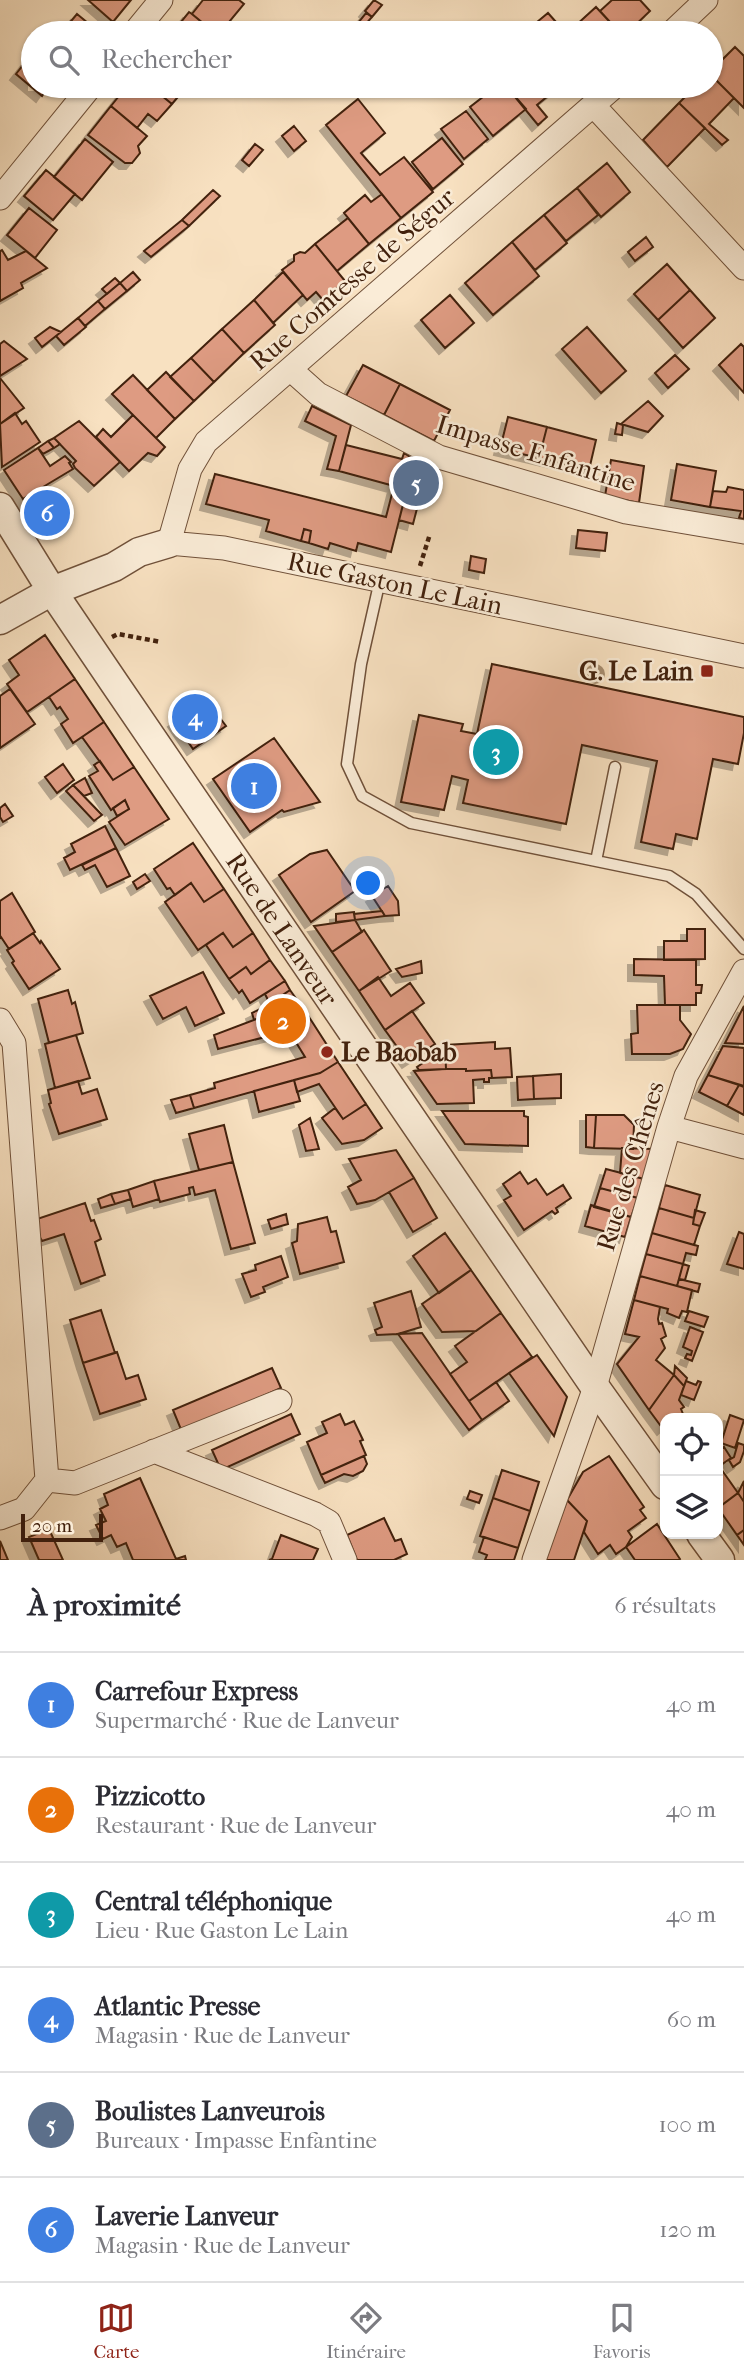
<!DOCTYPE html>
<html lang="fr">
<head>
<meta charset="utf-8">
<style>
	body { margin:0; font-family:"IM FELL French Canon",serif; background:#f7f7f7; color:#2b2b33 }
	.controls { position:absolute; right:21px; bottom:21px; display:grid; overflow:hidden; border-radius:14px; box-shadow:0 2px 5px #0004 }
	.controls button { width:63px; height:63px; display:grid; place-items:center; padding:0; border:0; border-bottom:2px solid #e1e1e2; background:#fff; color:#2b2b33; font:35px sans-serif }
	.scale { position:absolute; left:21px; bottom:18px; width:82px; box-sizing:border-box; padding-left:7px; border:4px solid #42210d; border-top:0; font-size:19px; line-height:24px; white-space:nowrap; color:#42210d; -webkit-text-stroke:5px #faecd7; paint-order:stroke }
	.you { position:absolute; left:369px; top:884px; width:24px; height:24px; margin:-18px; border:5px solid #fff; border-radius:50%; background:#1a73e8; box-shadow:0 0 0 10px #1a73e833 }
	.badge { display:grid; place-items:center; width:46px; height:46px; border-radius:50%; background:#8f2418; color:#fff; font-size:23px; font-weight:700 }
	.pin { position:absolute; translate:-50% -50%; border:4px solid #fff; box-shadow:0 2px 7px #0006 }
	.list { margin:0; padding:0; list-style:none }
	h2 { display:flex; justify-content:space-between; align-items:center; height:91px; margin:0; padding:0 28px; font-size:30px }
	h2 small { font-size:23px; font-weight:400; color:#7c7c81 }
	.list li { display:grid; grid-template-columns:46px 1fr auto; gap:21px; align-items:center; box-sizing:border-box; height:105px; padding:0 28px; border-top:2px solid #e1e1e2 }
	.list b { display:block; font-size:26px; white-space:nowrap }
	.list p { margin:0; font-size:23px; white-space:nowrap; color:#7c7c81 }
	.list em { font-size:23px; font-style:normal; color:#7c7c81 }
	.icon { flex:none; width:38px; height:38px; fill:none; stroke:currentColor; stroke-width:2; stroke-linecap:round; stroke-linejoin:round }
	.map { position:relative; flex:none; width:744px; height:1560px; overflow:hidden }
	.search { position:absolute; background:#fff; box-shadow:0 2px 5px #0004; left:21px; right:21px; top:21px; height:77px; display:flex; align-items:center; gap:18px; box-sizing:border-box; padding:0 24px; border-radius:38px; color:#7c7c81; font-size:26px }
	.sheet { height:721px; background:#fff }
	nav { display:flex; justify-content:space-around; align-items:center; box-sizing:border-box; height:98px; border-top:2px solid #e1e1e2; background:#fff; font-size:19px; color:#7c7c81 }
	nav a { display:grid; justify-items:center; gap:4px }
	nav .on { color:#8f2418 }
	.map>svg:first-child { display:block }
</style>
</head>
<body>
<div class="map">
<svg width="744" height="1560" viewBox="0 0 744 1560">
	<defs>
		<filter id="shadow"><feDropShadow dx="-6" dy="6" stdDeviation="0" flood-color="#0004"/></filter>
	</defs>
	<rect width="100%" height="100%" fill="#f8e1c1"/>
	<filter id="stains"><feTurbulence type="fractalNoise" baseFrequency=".00286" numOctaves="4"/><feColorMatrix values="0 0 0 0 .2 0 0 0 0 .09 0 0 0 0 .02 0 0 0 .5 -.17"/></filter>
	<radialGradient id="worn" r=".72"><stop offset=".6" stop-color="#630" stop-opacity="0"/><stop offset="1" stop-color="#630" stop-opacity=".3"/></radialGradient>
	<path fill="#de9b82" stroke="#42210d" stroke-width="2" filter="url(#shadow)" d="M88,0h43l-18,22z
		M203,0h36l5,4 -24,29h-5l-23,-19z
		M374,0l8,5 -10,12 -7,-6z
		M612,0h28l10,11 -23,22h-7l-20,-22z
		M596,7l24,26h-55l-1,-2 7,-6 3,2z
		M189,12l3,2 23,19h-43z
		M366,13l6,4 -14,16 -5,-4z
		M548,13l16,18 -2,2h-15l-10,-11z
		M77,14l23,19h-39z
		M735,47l9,9v52l-33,-33v-4z
		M27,60l6,5v21h16l-7,10 -26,-22z
		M711,75l23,23 -25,26 19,16 -6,5 -43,-42 17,-17h15z
		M127,86h23l22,18 -15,17 -9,-7 -11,14 -26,-22z
		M150,86h24l-5,5 8,7 -5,6z
		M497,86h9l20,23 -33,27 -23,-29z
		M506,86h52l1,1 -22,18 10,12 -9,8z
		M358,99l27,34 -24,20 19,22 24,-18 29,35 -32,26 -75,-93z
		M679,103l26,25 -38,39 -24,-27z
		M111,106l36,30 -9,10 2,7 -8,10h-7l-37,-28z
		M466,111l22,28 -24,20 -23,-30z
		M294,126l12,15 -12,10 -12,-15z
		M442,138l21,26 -30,25 -21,-27z
		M85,139l28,23 -31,38 -28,-23z
		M255,144l8,6 -14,16 -7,-6z
		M607,163l23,29 -29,25 -24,-29z
		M46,170l29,24 -22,26 -29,-24z
		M577,188l21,27 -32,26 -22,-26z
		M213,190l7,6 -31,30 -7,-6z
		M382,194l19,24 -32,26 -25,-31 21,-18 6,7z
		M29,208l28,22 -22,28 -28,-23z
		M544,215l23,28 -32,27 -23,-28z
		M348,218l21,26 -32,27 -22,-27z
		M182,220l7,6 -38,31 -7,-6z
		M646,237l7,10 -18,14 -7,-9z
		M512,242l27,34 -46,39 -28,-32z
		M315,244l30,37 -22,19 -7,-8 -9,8 -25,-30 12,-9v-6l6,-3 5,1z
		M2,250l6,10 18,-9 21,17 -26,15 2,5 -23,13v-50z
		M667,264l23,26 -32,30 -24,-26z
		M133,272l7,8 -13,11 -7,-8z
		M283,272l20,23 -30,28 -19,-23z
		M115,278l5,5 -13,11 -5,-5z
		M120,283l7,8 -22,18 -7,-8z
		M690,290l25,28 -32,30 -25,-28z
		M450,295l24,28 -29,25 -24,-28z
		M254,300l21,25 -31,28 -22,-24z
		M98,301l7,8 -20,17 -7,-8z
		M78,318l8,9 -22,18 -8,-9z
		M50,327l11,5 -19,15 -7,-9z
		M587,327l39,44 -25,22 -39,-44z
		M222,329l22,24 -30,29 -23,-24z
		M4,341l23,18 -27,17v-32z
		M741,344l3,3v46l-25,-28z
		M675,355l14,14 -21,19 -13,-15z
		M191,358l23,24 -20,19 -24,-24z
		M363,365l37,19 -16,31 -38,-19z
		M166,372l28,29 -19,18 -28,-29z
		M133,375l42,44 -19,19 -44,-44z
		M0,378l24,30 -24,16z
		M400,384l50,26 -16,31 -50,-26z
		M648,401l15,15 -15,16 -27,-8z
		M312,406l39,19 -12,46 -12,-2 9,-33 -31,-15z
		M15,413l7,11 4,-3 14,21 -38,25 -2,-43z
		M133,415l32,32 -8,9 -9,-3 -19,18 -33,-34 7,-8 8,8z
		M508,417l39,10 -8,31 -39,-9z
		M79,421l41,41 -26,24 -19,-18 -2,-4 3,-3 -22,-23z
		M617,423l6,2 -1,10 -7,-1z
		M547,427l49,13 -7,30 -50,-12z
		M54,438l6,6 -6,4 -6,-7z
		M48,441l6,7 -11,6 -5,-6z
		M346,445l56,14 2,-6 11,7 19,6 -8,28 -19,-5 -16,63 -33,-9 -2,8 -26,-8 -2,6 -19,-6 2,-12 -7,-2 -3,12 -35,-10 3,-11 -63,-16 9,-30 171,43 8,-31 -55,-15z
		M38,448l12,18 15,-10 6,6 -2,1 4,6 -50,30 -19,-29z
		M611,460l33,6 -5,37 -34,-7z
		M677,464l39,7 -6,36 -39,-7z
		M728,487l16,3v29l-5,-1 2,-7 -31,-4 3,-16 13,1z
		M41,488l3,5 5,-3 21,31 -25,11 -22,-33z
		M407,489l14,4 -8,31 -14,-4z
		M304,529l7,2 -2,12 -8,-2z
		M578,530l29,3 -2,18 -29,-3z
		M471,556l15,3 -2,14 -15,-3z
		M45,635l30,44 -48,33 -20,-28 12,-9 -10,-15z
		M492,664l252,53v16l-6,31 -25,-5 -16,80 -21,-5 -3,15 -32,-7 16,-81 -75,-16 -16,79 -103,-21 5,-23 -16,-4 -8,34 -43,-8 18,-87 44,9 -2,7 16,3z
		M75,679l29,43 -31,21 -12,-19 7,-5 -8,-12 -3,2 -8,-12z
		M10,689l25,35 -35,24v-52z
		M207,701l19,25 -33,23 -19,-28 22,-15 1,2z
		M104,722l30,45 -21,13 -31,-43z
		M274,738l46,64 -36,10 -2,-2 -32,22 -37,-53z
		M100,761l13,19 21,-13 35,52 -44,26 -16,-23 20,-13 -4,-9 -14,10 -22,-34 9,-5 -4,-6z
		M63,764l11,16 -17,13 -12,-16z
		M85,778l7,15 -8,3 -11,-11z
		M73,785l29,30 -8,6 -28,-30z
		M125,800l4,9 -12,7 -4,-8z
		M5,804l8,12 -10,6 -3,-5v-9z
		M105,826l11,22 -46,22 -6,-12 11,-6 -4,-8z
		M193,843l31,46 -20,13 -13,-19 -16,12 -5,-7 -3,1 -13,-20z
		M116,848l14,28 -23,11 -12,-22 -10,5 -3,-5z
		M327,850l28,41 -44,31 -32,-47 31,-21z
		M145,874l5,7 -13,8 -4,-7z
		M191,883l13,19 20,-13 29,44 -20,14 -10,-14 -25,17 -33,-48z
		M388,886l10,15 1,14 -14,1 -13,-20z
		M12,893l23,39 -26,17 -8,-12 -1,1v-37z
		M382,911l3,5 -30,4 -1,-6z
		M354,912l1,8 -19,2v-8z
		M355,920l7,12 -30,20 -18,-26z
		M687,929h18v30l-41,1v-19h23z
		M364,930l27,41 -32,20 -27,-39z
		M33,933l7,10 1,-2 19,28 -31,20 -17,-26 2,-2 -7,-11z
		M223,933l10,14 20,-14 17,27 -19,14 -5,-7 -17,12 -23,-34z
		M634,959l62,1v25h6l-1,8h-5v12h-31l-1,-29 -30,-1z
		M270,960l15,21 -35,22 -8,-13 -3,3 -10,-14 17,-12 5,7z
		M421,961l1,12 -20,4 -6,-8z
		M203,972l21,41 -29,13 -9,-19 -23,12 -13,-23z
		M378,977l13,19 19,-13 14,20 -39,27 -26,-39z
		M285,981l5,9 -20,14 -5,-10z
		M68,990l4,14 3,-2 8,31 -34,10 -11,-44z
		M290,990l19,27 -20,14 -71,18 -4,-14 45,-17 2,4 11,-7 -6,-9z
		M637,1005h43v15l11,14 -8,15 -13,5h-38l-1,-20 7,-1z
		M266,1006l6,9 -11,7 -2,-4 -5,2 -2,-7z
		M744,1006v38l-19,-1z
		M412,1011l23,33 -27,18 -23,-32z
		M309,1017l29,45 -18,11 -126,35 -4,-13 25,-7 -1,-5 91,-26 -16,-26z
		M76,1035l14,43 -35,10 -10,-44z
		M495,1042v7l15,-1 2,29 -20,1 -1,-8 -25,1v-2h-20l-1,-24z
		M723,1046l21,2v38l-36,-11z
		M445,1048l1,21 -27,1 -2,-3z
		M338,1062l28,42 -23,15 -24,-35 -22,8 -3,-12 26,-7z
		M446,1069h20v2l25,-1 1,8h-3v4h-5v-3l-11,1 1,23 -37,1 -23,-33z
		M561,1074v24l-27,1 -1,-23z
		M708,1075l31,10 -12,21 -28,-14z
		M533,1076l1,23 -16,1 -1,-23z
		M294,1080l6,21 -41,11 -5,-21z
		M78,1081l4,13 15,-5 10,30 -48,15 -10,-30 2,-1 -3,-13z
		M739,1085l5,2v28l-17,-9z
		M190,1095l4,13 -18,5 -5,-13z
		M366,1104l16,24 -18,12 -22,4 -20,-26 13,-10 8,11z
		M442,1111h82v5l4,1v29l-63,-2z
		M586,1115h10l-2,33 -8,-1z
		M596,1115h28l10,10 -1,24 -39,-1z
		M310,1118l9,31 -13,2 -7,-26z
		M224,1125l9,37 -34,8 -10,-36z
		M622,1148l31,1 -9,30 -24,-6z
		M396,1150l18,28 -39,22 -18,4 -9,-17 13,-7 -12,-21z
		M233,1162l22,81 -24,6 -16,-59 -20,5 -2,-8 -4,1 1,6 -30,8 -6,-21z
		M606,1169l38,10 -6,19 -38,-10z
		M520,1172l8,12 8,-5 11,16 16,-10 8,13 -15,10 2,4 -3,2 -3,-3 -28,19 -20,-30 7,-4 -8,-12z
		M414,1178l23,40 -24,14 -24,-40z
		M154,1181l5,18 -26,8 -5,-17z
		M665,1185l35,10 -6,23 -35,-10z
		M600,1188l38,10 -7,19 -37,-10z
		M128,1190l3,9 -16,5 -4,-10z
		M111,1194l4,10 -14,4 -3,-9z
		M85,1203l6,18 3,-1 7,19 -6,3 10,33 -24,9 -17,-50 -22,7 -11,-20z
		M591,1205l40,12 -6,20 -40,-11z
		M659,1208l35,10 -1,6 7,2 -6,19 -42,-12z
		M695,1210l10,3 -5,13 -7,-2z
		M286,1214l2,10 -17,5 -3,-9z
		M327,1217l4,15 5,-1 8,31 -44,12 -8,-31 5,-2 1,-17z
		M739,1232l5,2v35l-17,-5z
		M445,1233l26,37 -32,23 -26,-37z
		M652,1233l46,13 -2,9 -10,-2 -3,11 -37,-10z
		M646,1254l37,10 -6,22 -37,-10z
		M281,1256l7,21 -25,10 2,5 -14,5 -9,-23 14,-4 -1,-5z
		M683,1264l6,2 -4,14 -6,-1z
		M471,1270l30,43 -25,18 -34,1 -20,-28z
		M640,1276l52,14 -5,22 -5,-1 -3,7 -12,-5 1,-4 -34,-9z
		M679,1279l21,5 -2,8 -21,-6z
		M411,1291l10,36 -23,7 -21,1 -2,-5 7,-3 -8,-24z
		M634,1300l26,7 -2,12 1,5 3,-1 4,13 -5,3 4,9 -9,12 18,15 -25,35 -32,-46 22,-27 -14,-3z
		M101,1310l14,43 -32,10 -13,-43z
		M689,1311l19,6 -4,10 -19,-6z
		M501,1313l31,44 -63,44 -19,-27 17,-12 -12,-16z
		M690,1327l13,5 -11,29 -7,-3 2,-4 4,1 1,-4 -9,-4z
		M422,1333l60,87 -13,10 -71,-96z
		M117,1352l9,27 12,-4 8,24 -46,15 -17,-51z
		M537,1355l30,42 -13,39 -45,-63z
		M675,1366l12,12 -3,8 -10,-11z
		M272,1368l9,20 -99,44 -9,-22z
		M674,1375l10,11 -5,14 5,7 -3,2 2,5 -6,4h-12v9l-2,2 -14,-19z
		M686,1381l10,4 2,-4 3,1 -7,18 -13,-5z
		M496,1382l13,19 -27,19 -13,-19z
		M291,1414l9,20 -79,36 -9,-20z
		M340,1414l5,11 9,-4 9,19 -3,1 6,14 -45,20 -14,-33 20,-9 -5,-11z
		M730,1415l14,5 -9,28 -14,-5z
		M738,1443l6,2v6l-4,11 -7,5 -4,-7 5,-3z
		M724,1447l7,11 -13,9v-16z
		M364,1456l3,8 -4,7 -10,5 -9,-2 -19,9 -4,-8z
		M609,1456l35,51 -4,3 6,8 -18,13 4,6 -6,10 -10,7 -6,-9 -12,9 -14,-22 3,-11 -20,-21 16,-28z
		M719,1466l19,27 -20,15v-41z
		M502,1470l37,12 -9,29 -37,-13z
		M140,1478l36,81 9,-3 1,4h-53l-7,-17 -9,4 -6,-12 -8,4 -7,-14 10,-4 -6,-12 8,-4 -4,-11z
		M744,1481v21l-6,-9z
		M470,1491l12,4 -3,8 -12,-4z
		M738,1493l6,9v28l-7,5 -19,-27z
		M493,1498l37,13 -12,37 -38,-12z
		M567,1500l20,21 -13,39h-29z
		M384,1518l11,23 6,-2 6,15 -13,6h-37l-10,-25z
		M657,1524l23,35 -1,1h-44l-9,-13z
		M49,1529l14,31h-24l-10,-23z
		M744,1530v15l-7,-10z
		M281,1535l37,14 -5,11h-44l3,-1z
		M484,1537l34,11 -4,12h-29l2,-5 -8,-3z
		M0,1541l8,19h-8z"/>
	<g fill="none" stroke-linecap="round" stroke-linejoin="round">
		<g stroke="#70513a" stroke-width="13">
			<path id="service" d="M380,580l-19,84 -14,100 15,32 49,27 258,53 27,18 48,55
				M596,861l19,-94"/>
		</g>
		<g stroke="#70513a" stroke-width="25">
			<path id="minor" d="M134,33l27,-33
				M671,33l35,-33
				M615,86l-409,356 -16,27 -21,74 55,5 520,108
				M594,106l150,162
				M0,198l91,-112
				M290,369l28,25 121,63 187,55 118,20
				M0,1020l14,23 33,437
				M669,1127l75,20
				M154,1451l161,63 14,8 16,38
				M47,1480l28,3 205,-82
				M0,1518l24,-9 23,-29
				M534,1560l61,-173 74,-260 17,-51 58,-105"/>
		</g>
		<g stroke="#70513a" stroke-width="31">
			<path id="tertiary" d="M0,507l52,84 63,93 480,703 70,98
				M0,620l52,-29 62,-24 25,-15 30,-9
				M701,1534l19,26"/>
		</g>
		<path stroke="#42210d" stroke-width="4.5" stroke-dasharray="5 3.5" stroke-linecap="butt" d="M420,566l10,-32
			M112,637l6,-3 43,8"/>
		<use href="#service" stroke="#faecd7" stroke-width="10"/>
		<use href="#minor" stroke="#faecd7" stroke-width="23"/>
		<use href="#tertiary" stroke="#faecd7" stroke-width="28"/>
	</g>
	<circle fill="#a68d70" cx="595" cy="674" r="10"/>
	<g fill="#8f2418" stroke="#faecd7" stroke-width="2.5">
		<rect x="700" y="664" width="14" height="14" rx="3.5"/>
		<circle cx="327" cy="1052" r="7"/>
	</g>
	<g text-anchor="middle" stroke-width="5" stroke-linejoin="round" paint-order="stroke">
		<g font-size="26" fill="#42210d" stroke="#faecd7">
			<text transform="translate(352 279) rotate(-41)" y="9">Rue Comtesse de Ségur</text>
			<text transform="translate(536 453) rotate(17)" y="9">Impasse Enfantine</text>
			<text transform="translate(395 583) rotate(12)" y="9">Rue Gaston Le Lain</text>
			<text transform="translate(282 929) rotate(56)" y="9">Rue de Lanveur</text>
			<text transform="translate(630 1166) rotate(-73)" y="9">Rue des Chênes</text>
		</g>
		<g font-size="26" font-weight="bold" fill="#42210d" stroke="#faecd7" text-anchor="end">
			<text x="693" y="680">G. Le Lain</text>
			<text x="341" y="1061" text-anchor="start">Le Baobab</text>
		</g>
	</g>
	<rect width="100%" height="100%" filter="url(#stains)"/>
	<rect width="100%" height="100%" fill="url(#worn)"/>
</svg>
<div class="controls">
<button><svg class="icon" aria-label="locate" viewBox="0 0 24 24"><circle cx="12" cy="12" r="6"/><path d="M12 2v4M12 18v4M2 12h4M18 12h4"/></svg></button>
<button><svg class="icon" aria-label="layers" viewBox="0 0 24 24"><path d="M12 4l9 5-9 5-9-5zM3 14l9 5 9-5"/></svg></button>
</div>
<div class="scale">20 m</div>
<div class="you"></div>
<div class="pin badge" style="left:254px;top:786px;background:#3f7fe0">1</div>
<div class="pin badge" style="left:283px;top:1021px;background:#e8710a">2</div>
<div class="pin badge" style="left:496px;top:752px;background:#0f9aa8">3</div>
<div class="pin badge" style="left:195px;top:717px;background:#3f7fe0">4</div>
<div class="pin badge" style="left:416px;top:483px;background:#5c6f8a">5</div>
<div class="pin badge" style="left:47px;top:513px;background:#3f7fe0">6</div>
<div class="search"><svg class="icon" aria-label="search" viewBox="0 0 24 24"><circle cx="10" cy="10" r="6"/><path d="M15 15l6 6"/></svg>Rechercher</div>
</div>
<section class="sheet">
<h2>À proximité<small>6 résultats</small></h2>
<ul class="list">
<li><span class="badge" style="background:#3f7fe0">1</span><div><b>Carrefour Express</b><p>Supermarché · Rue de Lanveur</p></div><em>40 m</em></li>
<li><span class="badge" style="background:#e8710a">2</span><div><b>Pizzicotto</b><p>Restaurant · Rue de Lanveur</p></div><em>40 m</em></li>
<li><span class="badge" style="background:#0f9aa8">3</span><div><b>Central téléphonique</b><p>Lieu · Rue Gaston Le Lain</p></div><em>40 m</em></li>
<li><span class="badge" style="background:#3f7fe0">4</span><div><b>Atlantic Presse</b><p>Magasin · Rue de Lanveur</p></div><em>60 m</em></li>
<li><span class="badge" style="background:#5c6f8a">5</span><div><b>Boulistes Lanveurois</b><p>Bureaux · Impasse Enfantine</p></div><em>100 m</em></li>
<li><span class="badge" style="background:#3f7fe0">6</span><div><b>Laverie Lanveur</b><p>Magasin · Rue de Lanveur</p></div><em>120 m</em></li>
</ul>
</section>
<nav>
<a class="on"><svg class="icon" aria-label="map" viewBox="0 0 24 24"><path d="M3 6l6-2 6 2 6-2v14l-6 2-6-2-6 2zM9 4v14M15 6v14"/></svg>Carte</a>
<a><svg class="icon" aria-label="directions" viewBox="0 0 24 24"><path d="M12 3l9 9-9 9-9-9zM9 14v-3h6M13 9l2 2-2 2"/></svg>Itinéraire</a>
<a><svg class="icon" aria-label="saved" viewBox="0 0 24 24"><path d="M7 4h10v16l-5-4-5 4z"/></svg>Favoris</a>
</nav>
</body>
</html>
